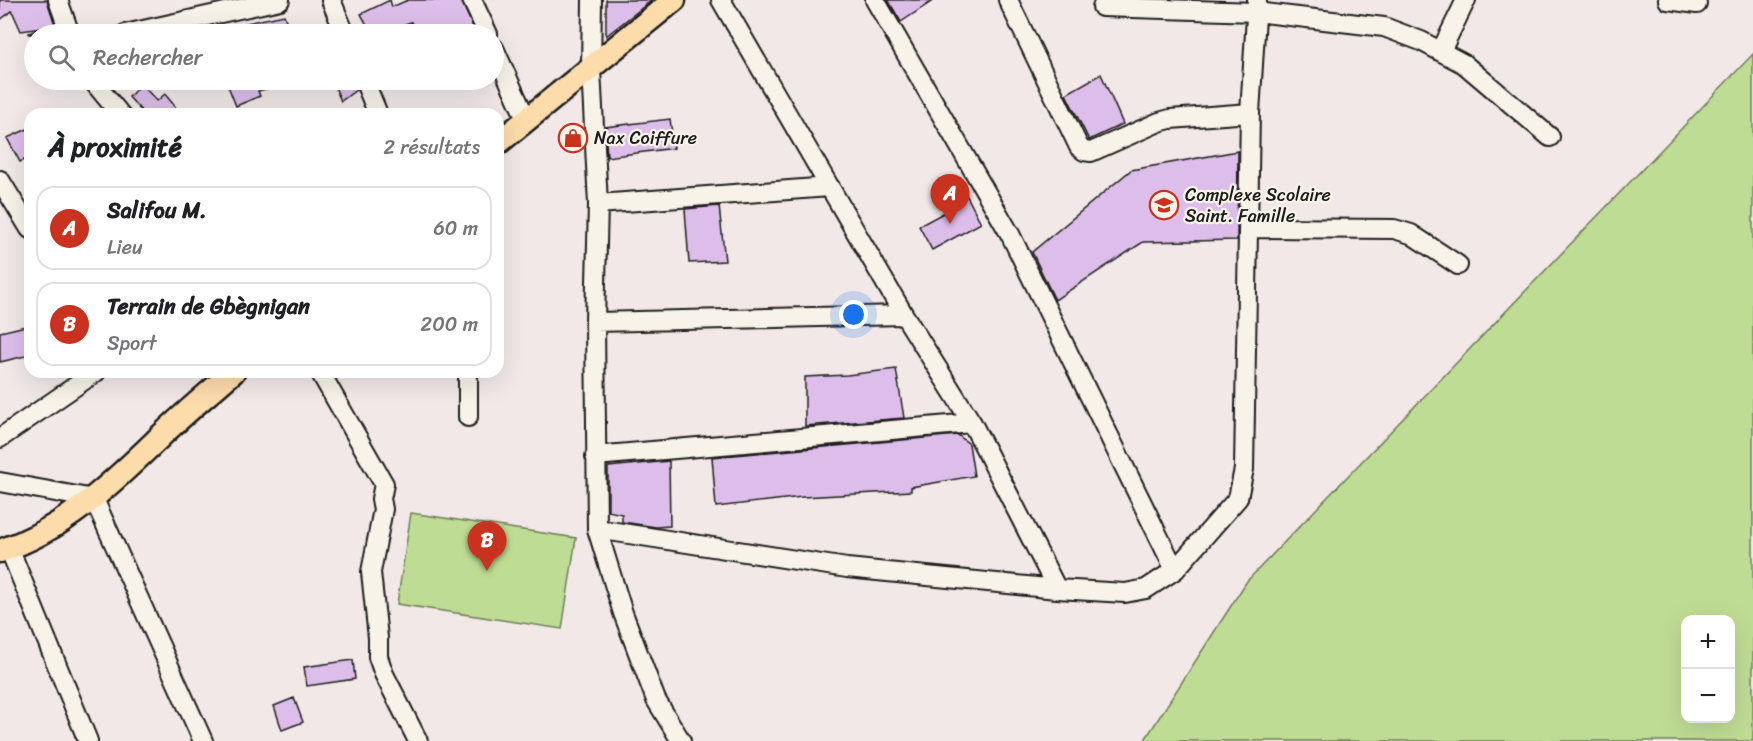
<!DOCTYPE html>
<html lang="fr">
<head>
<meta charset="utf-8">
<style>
	body { margin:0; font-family:Sriracha,sans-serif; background:#f6f6f6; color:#202124 }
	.controls { position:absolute; right:18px; bottom:18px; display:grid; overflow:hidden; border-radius:12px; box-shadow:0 6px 24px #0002 }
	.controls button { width:54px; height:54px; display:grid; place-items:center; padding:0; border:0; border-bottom:2px solid #e0e0e0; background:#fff; color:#202124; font:30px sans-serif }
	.you { position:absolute; left:854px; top:315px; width:21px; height:21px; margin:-15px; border:4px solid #fff; border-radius:50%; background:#1a73e8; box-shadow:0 0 0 9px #1a73e833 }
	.badge { display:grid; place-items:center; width:39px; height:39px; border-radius:50%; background:#c8321e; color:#fff; font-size:20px; font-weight:700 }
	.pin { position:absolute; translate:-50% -50px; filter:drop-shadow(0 2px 3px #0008) }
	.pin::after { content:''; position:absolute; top:32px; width:21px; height:18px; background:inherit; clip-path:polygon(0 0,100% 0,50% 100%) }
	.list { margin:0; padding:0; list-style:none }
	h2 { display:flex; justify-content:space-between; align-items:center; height:78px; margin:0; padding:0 24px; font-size:26px }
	h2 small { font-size:20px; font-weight:400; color:#757577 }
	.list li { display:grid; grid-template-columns:39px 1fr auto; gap:18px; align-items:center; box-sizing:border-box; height:84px; margin:0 12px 12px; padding:0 12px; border:2px solid #e0e0e0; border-radius:18px }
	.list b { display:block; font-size:22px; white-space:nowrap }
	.list p { margin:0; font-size:20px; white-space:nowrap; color:#757577 }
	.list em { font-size:20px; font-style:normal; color:#757577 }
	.icon { flex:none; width:33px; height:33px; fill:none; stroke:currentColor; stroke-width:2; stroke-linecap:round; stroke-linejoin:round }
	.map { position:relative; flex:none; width:1753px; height:741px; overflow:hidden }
	.search { position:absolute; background:#fff; box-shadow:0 6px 24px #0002; left:24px; top:24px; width:480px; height:66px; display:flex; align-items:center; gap:15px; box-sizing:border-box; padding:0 21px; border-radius:33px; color:#757577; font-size:22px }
	.panel { position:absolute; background:#fff; box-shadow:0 6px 24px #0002; left:24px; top:108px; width:480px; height:270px; border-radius:18px }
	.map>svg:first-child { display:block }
</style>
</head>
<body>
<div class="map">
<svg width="1753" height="741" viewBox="0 0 1753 741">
	<rect width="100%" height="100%" fill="#f2e8e8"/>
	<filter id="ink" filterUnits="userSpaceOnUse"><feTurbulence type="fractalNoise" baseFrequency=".0167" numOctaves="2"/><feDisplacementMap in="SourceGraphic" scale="12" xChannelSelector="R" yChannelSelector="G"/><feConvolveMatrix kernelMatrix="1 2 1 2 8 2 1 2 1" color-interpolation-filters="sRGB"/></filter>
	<g filter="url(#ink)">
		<path fill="#bfdc94" stroke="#6e7c58" stroke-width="1.5" fill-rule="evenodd" d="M1753,54v687h-609l103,-160zM1686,620h44v98h-44z
			M411,513l165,25 -14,91 -165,-25z"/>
		<path fill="#ddbeea" stroke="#1c1c1c" stroke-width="1.5" d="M0,0h47l11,34h-29v-1l13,-5 -21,3 -9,-20 -12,9z
			M390,0l2,7 16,-7h53l15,34h-59l-6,-12 -34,12h-5l-11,-20z
			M606,0h46l-46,36z
			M888,0h46l-33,22z
			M284,15l7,19h-72l-1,-5z
			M1101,74l22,50 -34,16 -23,-46z
			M242,80h45l1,3 -30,8 2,5 -24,10 -8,-20z
			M332,80h21l3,10 -15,11z
			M141,84l16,17 8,-7 16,20h-39l1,-1 -14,-16z
			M670,119l4,29 -67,9 -2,-30z
			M30,128v29l-10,5 -13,-24z
			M1238,151l-1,89 -94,2 -88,58 -23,-48 99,-82z
			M959,181l22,42 -49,27 -13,-24 32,-17 -10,-19z
			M719,206l6,55 -36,2 -4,-54z
			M30,325v30l-30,7v-30z
			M896,369l8,49 -99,8v-49l42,-2z
			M958,435l11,9 5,32 -63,11v4l-109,6 -86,10 -4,-50z
			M669,461l1,65 -14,1 -34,-5v-8l-14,-3v-44z
			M353,660l2,19 -48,7 -3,-19z
			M294,698l9,24 -21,8 -8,-24z"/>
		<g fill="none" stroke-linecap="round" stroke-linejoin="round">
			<g stroke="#1c1c1c" stroke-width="22">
				<path id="minor" d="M58,0l12,34
					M331,0l14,34
					M472,0l16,34
					M592,0l-1,69 7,135 -3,118 2,207 26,84 33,87 25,41
					M721,0l183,315 68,108 85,166
					M875,0l135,234 165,336
					M1008,0l71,147 5,4 7,1 68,-30 11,-3 80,-6
					M1668,0l29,4
					M1102,7l154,5 128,15 37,14 43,23 86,73
					M125,34l155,-34
					M494,48l33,73
					M1441,51l25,-51
					M92,80l28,34
					M364,80l14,34
					M0,180l30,49
					M598,204l232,-17
					M1249,228l145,1 17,5 47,31
					M595,322l309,-7
					M320,372l64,112 -3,15 2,10 -12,63 7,66v19l6,17 34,67
					M468,372v45
					M0,438l96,-66
					M595,456l377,-33
					M0,482l94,17 109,242
					M597,529l250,39 210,21 68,4 21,-4 29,-19 63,-72 6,-29 6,-356 7,-113
					M9,548l79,193"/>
			</g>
			<g stroke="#1c1c1c" stroke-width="27">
				<path id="major" d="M498,143l176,-143
					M0,551c67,-22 114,-70 164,-118 22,-21 46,-41 69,-61"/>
			</g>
			<use href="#minor" stroke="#f7f3e8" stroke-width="18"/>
			<use href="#major" stroke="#fddcac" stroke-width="22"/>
		</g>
	</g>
	<defs>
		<g id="shop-ring" transform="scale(1.5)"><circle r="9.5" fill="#f7f3e8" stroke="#c8321e" stroke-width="1.5"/><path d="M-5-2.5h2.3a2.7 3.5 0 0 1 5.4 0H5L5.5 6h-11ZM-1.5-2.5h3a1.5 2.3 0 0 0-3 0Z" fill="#c8321e"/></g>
		<g id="school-ring" transform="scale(1.5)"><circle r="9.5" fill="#f7f3e8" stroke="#c8321e" stroke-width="1.5"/><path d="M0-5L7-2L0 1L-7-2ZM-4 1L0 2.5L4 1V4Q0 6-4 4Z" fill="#c8321e"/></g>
	</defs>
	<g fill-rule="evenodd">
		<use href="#shop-ring" x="573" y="138"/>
		<use href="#school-ring" x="1164" y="205"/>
	</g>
	<g text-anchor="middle" stroke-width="4.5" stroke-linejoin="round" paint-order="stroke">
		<g font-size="18" fill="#1c1c1c" stroke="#f7f3e8" text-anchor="start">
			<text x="594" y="144">Nax Coiffure</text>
			<text x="1185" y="201">Complexe Scolaire<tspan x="1185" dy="21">Saint. Famille</tspan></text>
		</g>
	</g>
</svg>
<div class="controls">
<button>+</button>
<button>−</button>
</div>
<div class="you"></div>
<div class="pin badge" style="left:950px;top:224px">A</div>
<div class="pin badge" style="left:487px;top:571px">B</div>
<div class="search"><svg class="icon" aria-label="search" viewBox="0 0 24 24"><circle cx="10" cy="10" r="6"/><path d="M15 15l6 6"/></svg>Rechercher</div>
<section class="panel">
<h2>À proximité<small>2 résultats</small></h2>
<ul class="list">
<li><span class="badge">A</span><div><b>Salifou M.</b><p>Lieu</p></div><em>60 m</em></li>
<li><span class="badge">B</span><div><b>Terrain de Gbègnigan</b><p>Sport</p></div><em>200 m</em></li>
</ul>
</section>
</div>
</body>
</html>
